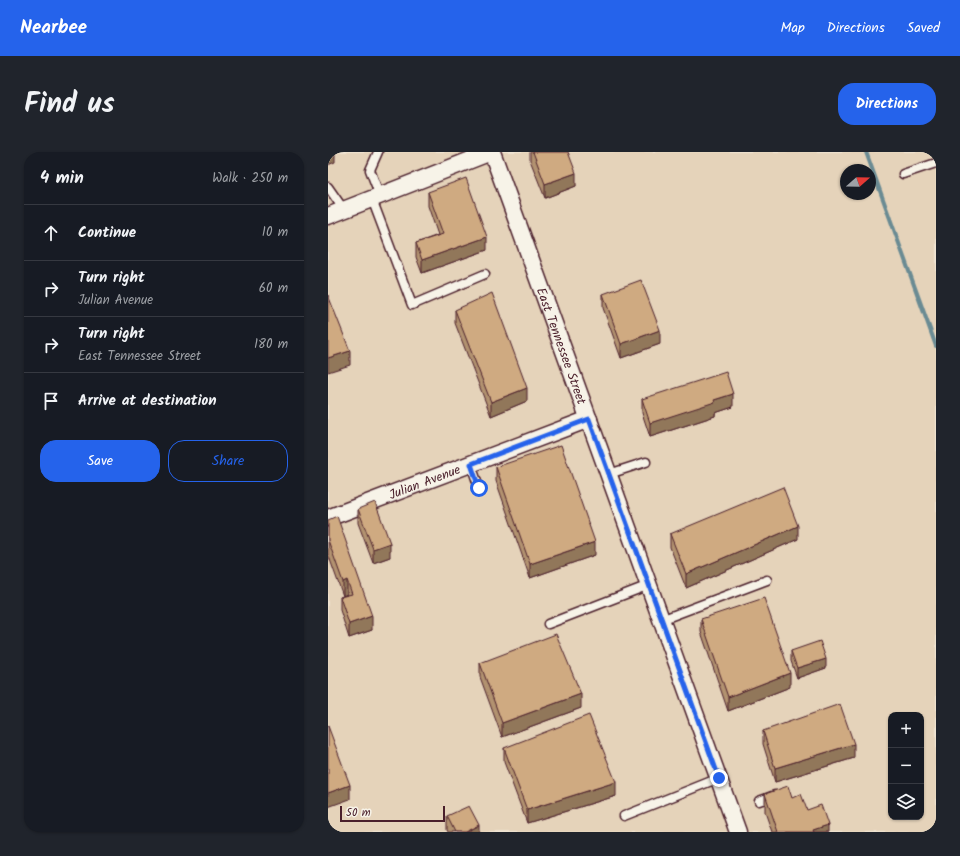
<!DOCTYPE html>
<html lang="en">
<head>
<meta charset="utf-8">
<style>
	body { margin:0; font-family:Kalam,sans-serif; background:#20242c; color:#f1f3f6 }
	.controls { position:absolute; right:12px; bottom:12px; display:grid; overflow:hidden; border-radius:8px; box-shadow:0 1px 3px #0004 }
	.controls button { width:36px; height:36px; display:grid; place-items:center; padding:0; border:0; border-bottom:1px solid #363941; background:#171b24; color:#f1f3f6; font:20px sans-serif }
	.compass { position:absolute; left:512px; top:12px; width:36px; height:36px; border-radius:50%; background:#171b24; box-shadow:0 1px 3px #0004; rotate:70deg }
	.scale { position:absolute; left:12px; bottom:10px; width:105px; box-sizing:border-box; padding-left:4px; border:2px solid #4a1f2b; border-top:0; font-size:11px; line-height:14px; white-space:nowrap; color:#4a1f2b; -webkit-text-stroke:3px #f7f3e8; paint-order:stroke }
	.stop { position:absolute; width:12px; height:12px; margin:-9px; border:3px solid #2563eb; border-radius:50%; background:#fff }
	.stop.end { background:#2563eb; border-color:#fff; box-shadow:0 1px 4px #0008 }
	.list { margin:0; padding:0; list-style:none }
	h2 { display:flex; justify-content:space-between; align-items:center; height:52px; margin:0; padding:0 16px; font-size:17px }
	h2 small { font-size:13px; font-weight:400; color:#9ea1a6 }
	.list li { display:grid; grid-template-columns:26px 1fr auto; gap:12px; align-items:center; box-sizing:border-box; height:56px; padding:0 16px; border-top:1px solid #363941 }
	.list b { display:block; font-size:15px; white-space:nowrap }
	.list p { margin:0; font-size:13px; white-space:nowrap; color:#9ea1a6 }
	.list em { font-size:13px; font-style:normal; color:#9ea1a6 }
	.actions { display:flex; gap:8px; padding:12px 16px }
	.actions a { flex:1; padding:9px 0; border:1px solid #2563eb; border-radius:16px; text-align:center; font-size:14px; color:#2563eb }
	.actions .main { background:#2563eb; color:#fff }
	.icon { flex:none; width:22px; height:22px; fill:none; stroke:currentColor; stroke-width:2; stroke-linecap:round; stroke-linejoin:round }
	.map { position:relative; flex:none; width:608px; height:680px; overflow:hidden; border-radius:16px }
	header { display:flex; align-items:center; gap:24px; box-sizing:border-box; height:56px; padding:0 20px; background:#2563eb; color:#fff }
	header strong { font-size:19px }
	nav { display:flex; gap:22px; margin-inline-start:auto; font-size:14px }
	.intro { display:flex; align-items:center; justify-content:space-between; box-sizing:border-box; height:96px; padding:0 24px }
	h1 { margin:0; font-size:28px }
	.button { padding:10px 18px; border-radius:16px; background:#2563eb; color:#fff; font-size:14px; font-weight:700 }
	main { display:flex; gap:24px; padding:0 24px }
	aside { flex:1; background:#171b24; border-radius:16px; box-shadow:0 1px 3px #0004 }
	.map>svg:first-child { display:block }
</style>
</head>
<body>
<header>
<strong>Nearbee</strong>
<nav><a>Map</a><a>Directions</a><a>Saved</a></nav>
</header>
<div class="intro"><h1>Find us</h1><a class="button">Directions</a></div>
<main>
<aside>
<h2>4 min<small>Walk · 250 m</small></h2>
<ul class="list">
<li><svg class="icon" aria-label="ahead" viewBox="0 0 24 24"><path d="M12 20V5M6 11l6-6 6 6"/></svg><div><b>Continue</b></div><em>10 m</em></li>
<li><svg class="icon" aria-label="right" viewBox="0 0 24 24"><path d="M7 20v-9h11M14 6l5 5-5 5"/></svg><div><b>Turn right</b><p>Julian Avenue</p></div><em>60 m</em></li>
<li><svg class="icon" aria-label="right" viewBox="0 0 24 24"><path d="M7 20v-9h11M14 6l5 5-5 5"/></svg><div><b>Turn right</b><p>East Tennessee Street</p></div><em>180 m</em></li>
<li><svg class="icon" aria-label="arrive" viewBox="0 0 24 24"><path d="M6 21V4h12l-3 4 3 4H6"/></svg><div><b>Arrive at destination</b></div></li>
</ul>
<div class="actions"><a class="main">Save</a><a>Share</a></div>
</aside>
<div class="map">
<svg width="608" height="680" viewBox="0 0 608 680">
	<rect width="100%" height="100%" fill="#efe4d3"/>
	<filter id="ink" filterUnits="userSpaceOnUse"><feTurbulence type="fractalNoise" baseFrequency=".025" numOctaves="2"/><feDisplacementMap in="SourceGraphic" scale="8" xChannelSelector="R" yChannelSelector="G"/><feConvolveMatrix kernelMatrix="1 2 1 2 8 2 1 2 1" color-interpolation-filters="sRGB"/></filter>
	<g filter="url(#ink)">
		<path fill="#e5d3ba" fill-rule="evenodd" d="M0,0h608v680h-608zM518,18h24v24h-24zM563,563h30v102h-30z"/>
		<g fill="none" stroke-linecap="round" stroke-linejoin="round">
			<path stroke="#6b8b93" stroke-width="4" d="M538,0l70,194"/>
			<g stroke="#4a1f2b" stroke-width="11">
				<path id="lane" d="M50,0l-8,18 10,26
					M575,22l33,-11
					M0,35l16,23
					M44,47l40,106 73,-31
					M143,312l8,24
					M281,322l37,-12
					M333,468l106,-40
					M220,472l101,-39
					M431,649l16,-6
					M296,664l95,-38"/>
			</g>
			<g stroke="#4a1f2b" stroke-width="19">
				<g id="street">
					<path id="s1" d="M164,0l246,680"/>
					<path d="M0,64l163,-64"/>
					<path id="s2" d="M0,366l261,-99"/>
				</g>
			</g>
			<use href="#lane" stroke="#f7f3e8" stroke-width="8"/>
			<use href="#street" stroke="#f7f3e8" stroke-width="16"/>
		</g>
		<path fill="#b2926f" stroke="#4a1f2b" d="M202,0h38l8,34 -31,12 -15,-38z
			M100,40l59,58 -65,23 -6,-16v-14l22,-8 -10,-29z
			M275,142l57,50 -39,14 -18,-50z
			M127,158l72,91 -36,15 -36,-93z
			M314,247l91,8 -18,6v3l-65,21 -8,-24z
			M168,315l99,88 -65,23 -34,-97z
			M30,357l32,48 -17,6 -15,-40z
			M0,368l44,110 -23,8 -9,-28v-13l8,-2 -1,-1 -4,2 -15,-42z
			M342,382l128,5 -112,49 -16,-41z
			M373,467l89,68 -62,24 -27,-79z
			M463,499l35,17 -29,10 -6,-17z
			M152,511l101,45 -79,29 -22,-60z
			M435,579l91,27 -79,24 -12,-38z
			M176,596l112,48 -89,27 -23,-61z
			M437,642l27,4 15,12 21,22h-56l-7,-20z
			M119,664l32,16h-31l-1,-2z"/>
		<path fill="#91775a" stroke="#4a1f2b" d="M0,0h7v10l-7,3z
			M248,21v13l-31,12v-14z
			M159,85v13l-65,23v-13z
			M332,178v14l-39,14v-14z
			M22,199v14l-22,7v-14z
			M199,236v13l-36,15v-14z
			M405,242v13l-18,6v3l-65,21v-14l64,-23z
			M470,374v13l-112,49v-14z
			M267,390v13l-65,23v-14z
			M62,391v14l-17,6v-14z
			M19,428v14l-4,2v-14z
			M44,464v14l-23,8v-14z
			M498,507v9l-29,10v-10z
			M462,521v14l-62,24v-14z
			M253,542v14l-79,29v-14z
			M526,592v14l-79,24v-14z
			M288,630v14l-89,27v-13z
			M22,633v14l-22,8v-14z
			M151,673v7h-14z
			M500,673v7h-15v-2z"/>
		<path fill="#cfaa81" stroke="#4a1f2b" d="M205,0h35l8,21 -31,11z
			M138,26l21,59 -65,23 -6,-17 27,-9 -15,-42z
			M313,128l19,50 -39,14 -18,-50z
			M164,141l35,95 -36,14 -36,-92z
			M0,143l22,56 -22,7z
			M398,220l7,22 -19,6 1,2 -65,21 -8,-24z
			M233,293l34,97 -65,22 -34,-97z
			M455,335l15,39 -112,48 -16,-40z
			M47,350l15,41 -17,6 -15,-40z
			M9,364l35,100 -23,8 -9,-27 12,-3 -5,-14 -4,2 -15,-42v-20z
			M436,446l26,75 -62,24 -27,-78z
			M228,482l25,60 -79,29 -22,-60z
			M492,489l6,18 -29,9 -6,-17z
			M512,552l14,40 -79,24 -12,-37z
			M261,563l27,67 -89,28 -23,-62z
			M0,574l22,59 -22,8z
			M460,634l4,12 9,-4 6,16 14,-5 7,20 -15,5 1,2h-36l-13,-38z
			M141,654l10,19 -14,7h-10l-8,-16z"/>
	</g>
	<g fill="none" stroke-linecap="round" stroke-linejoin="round" filter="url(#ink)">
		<path stroke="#2563eb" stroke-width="5" d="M151,336l-8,-24 118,-45 130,359"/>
	</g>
	<g text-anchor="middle" stroke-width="4" stroke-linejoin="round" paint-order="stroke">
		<g font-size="13" fill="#4a1f2b" stroke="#f7f3e8">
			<text dy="5" stroke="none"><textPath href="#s1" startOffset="206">East Tennessee Street</textPath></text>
			<text dy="5" stroke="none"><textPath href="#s2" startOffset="103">Julian Avenue</textPath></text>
		</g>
	</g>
</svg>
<div class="controls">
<button>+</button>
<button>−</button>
<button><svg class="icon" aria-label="layers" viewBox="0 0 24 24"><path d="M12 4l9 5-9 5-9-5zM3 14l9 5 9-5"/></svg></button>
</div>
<svg class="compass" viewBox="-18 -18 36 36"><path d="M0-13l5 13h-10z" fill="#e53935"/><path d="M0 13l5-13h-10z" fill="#9ea1a6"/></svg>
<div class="scale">50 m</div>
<div class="stop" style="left:151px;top:336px"></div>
<div class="stop end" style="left:391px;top:626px"></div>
</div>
</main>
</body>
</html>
